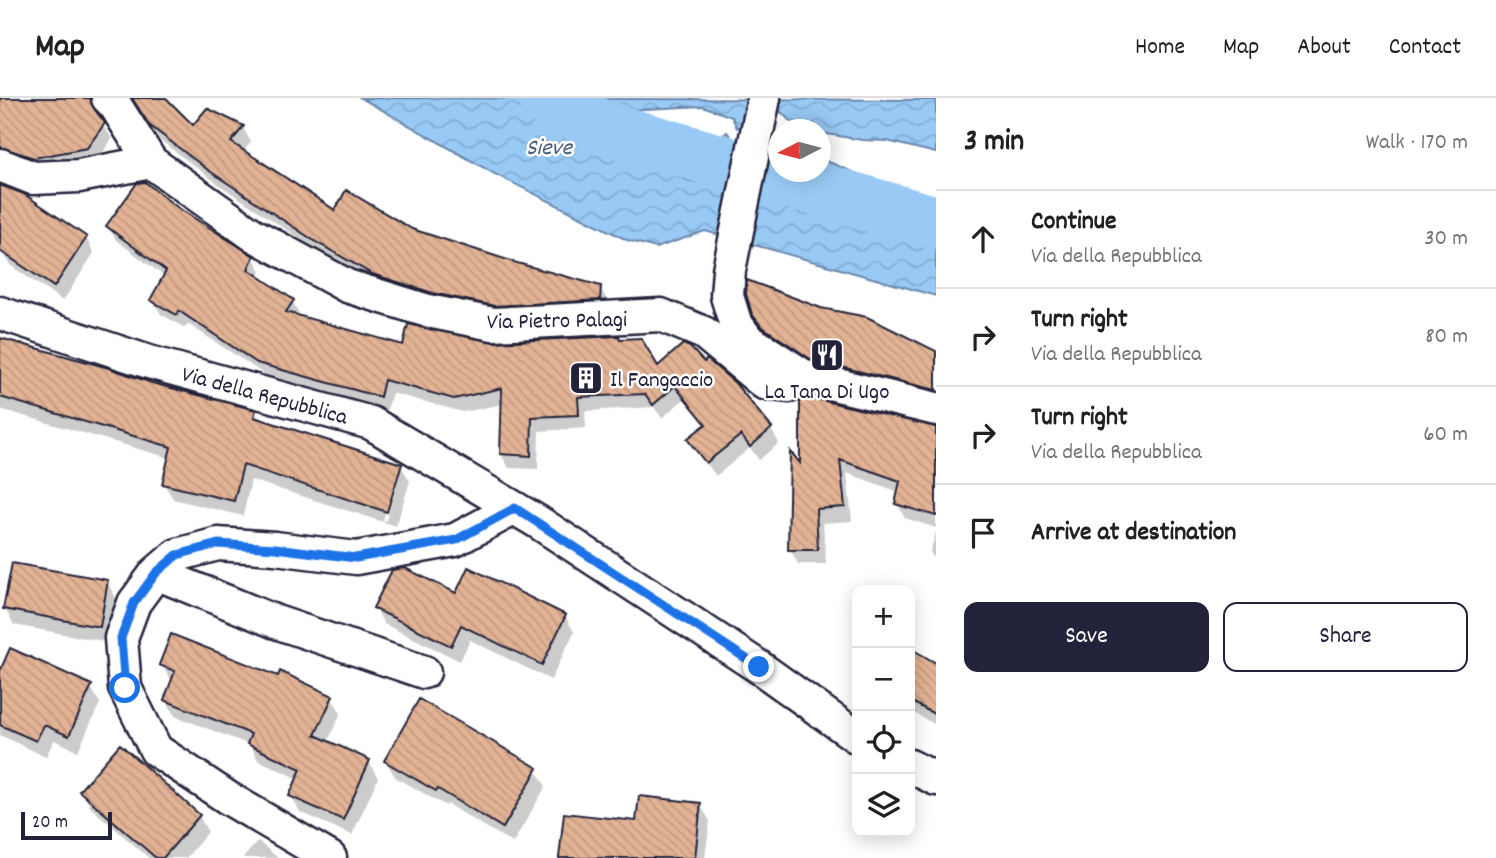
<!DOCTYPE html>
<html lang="en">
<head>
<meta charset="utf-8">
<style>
	body { margin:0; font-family:Dekko,sans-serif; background:#f6f6f6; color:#202124 }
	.controls { position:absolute; right:21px; bottom:21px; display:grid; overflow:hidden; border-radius:14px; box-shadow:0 4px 18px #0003 }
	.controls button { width:63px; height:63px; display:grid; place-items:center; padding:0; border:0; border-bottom:2px solid #e0e0e0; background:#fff; color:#202124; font:35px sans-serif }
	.compass { position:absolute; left:768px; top:21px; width:63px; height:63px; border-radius:50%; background:#fff; box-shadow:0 4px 18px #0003; rotate:264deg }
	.scale { position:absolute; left:21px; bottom:18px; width:91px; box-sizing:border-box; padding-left:7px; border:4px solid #22223b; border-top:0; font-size:19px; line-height:24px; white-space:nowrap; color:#22223b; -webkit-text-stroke:5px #fff; paint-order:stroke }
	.stop { position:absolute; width:21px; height:21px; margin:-16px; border:5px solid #1a73e8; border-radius:50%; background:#fff }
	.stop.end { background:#1a73e8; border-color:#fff; box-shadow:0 2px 7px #0008 }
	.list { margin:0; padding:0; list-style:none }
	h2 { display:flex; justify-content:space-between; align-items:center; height:91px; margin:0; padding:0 28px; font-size:30px }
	h2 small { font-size:23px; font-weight:400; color:#757577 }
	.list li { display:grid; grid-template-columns:46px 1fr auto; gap:21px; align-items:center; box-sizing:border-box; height:98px; padding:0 28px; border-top:2px solid #e0e0e0 }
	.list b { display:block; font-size:26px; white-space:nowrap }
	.list p { margin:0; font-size:23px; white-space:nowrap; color:#757577 }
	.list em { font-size:23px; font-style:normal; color:#757577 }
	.actions { display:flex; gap:14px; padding:21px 28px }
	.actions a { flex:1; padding:16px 0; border:2px solid #22223b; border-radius:14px; text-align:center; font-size:24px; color:#22223b }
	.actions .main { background:#22223b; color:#fff }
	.icon { flex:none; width:38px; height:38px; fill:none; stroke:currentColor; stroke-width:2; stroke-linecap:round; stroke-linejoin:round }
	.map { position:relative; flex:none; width:936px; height:760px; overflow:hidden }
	header { display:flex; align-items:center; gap:42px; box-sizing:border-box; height:98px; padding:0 35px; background:#fff; border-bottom:2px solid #e0e0e0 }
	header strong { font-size:33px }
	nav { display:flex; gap:38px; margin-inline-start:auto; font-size:24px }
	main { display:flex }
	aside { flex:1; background:#fff }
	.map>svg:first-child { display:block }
</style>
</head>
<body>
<header>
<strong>Map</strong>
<nav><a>Home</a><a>Map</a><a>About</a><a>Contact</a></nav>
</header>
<main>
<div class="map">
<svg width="936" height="760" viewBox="0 0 936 760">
	<defs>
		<pattern id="water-waves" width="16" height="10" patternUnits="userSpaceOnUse" patternTransform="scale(1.75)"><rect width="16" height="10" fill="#98caf5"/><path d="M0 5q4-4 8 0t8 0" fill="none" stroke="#83add3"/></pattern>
		<pattern id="building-back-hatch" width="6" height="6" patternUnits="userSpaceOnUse" patternTransform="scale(1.75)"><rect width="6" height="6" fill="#e2b294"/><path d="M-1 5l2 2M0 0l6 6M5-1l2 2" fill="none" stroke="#c29980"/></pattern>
	</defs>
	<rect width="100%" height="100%" fill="#fff"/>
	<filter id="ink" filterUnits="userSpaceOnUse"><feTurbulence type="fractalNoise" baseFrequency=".0143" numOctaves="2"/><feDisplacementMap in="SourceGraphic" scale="14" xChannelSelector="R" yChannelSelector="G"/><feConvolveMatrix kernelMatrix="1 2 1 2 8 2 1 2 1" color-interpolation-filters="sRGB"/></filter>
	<g filter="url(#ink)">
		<path fill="url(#water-waves)" stroke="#6987ab" stroke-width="2" d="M361,0l575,2v53l-49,-12 -25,-1 -35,-6 -6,3 -1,-7 -22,-1 -21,-21 -40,20 -5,-11 -29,-11 -77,4 -38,-4c3,10 4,24 10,32 10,15 38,27 55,25 23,15 37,21 66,20l5,-13 -11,-26 14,-12 32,41 19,-7v6h42l1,-13c39,15 76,33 115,50v87l-231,-65 -49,17 -29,-8 -132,-66z"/>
		<path fill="#0003" fill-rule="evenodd" d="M0,0h106l-8,10v9l14,22 -16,23 -96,2z
			M127,0h37l29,30 14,-18 36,18 8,14 -8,10 92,61 76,17 105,35 84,23 9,15 -105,17 -122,-31 -56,-33 -108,-72 -58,-44 -21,-33z
			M0,89l86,51 8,15 -31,48 -52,-35 -11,-15z
			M176,110l77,49 8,14 -3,7 34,23 8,14 -1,2 105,30 216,-6 38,27 46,-4 30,20 37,45 8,14 -20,17 -9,-12 -34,28 -27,-36 17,-14 -22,-27 -22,19 -8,-11 -69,4 1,17 -47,3 -1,38 -29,-1 -8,-14 2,-50 -40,8 -71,-19 -5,17 -120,-34 -79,-52 -3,4 -24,-14 -9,-14 13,-23 -49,-37 -8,-14z
			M820,211l54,11 1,3 61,30v49l-114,-28 -51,-33 -18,-28z
			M0,241l152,46 103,27 5,8 141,46 9,15 -14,45 -145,-46 -8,36 -70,-17 -9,-15 6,-26 -170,-49zM397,377h3l-14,46 -3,-1z
			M936,330v100l-31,-10 -8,-15 2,-11 -52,-19 5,48 -29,2 3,41h-28l-8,-15 12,-82z
			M936,434v30l-6,-10z
			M107,484l9,16 -8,44 -94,-17 -9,-16z
			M457,497l108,21 9,16 -23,48 -81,-40 -10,21 -76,-37 -9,-16z
			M910,552l26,15v60l-26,-14z
			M161,567l170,32 10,16 -14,30 42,19 9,16 -26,57 -52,-23 -9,-17 8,-16 -41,-19 -8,-15 -75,-29 -9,-16 7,-18z
			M0,577l90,11 10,17 -22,48 -24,-11 -8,17 -46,-22z
			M386,663l150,9 10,16 -33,57 -66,-39 -1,2 -51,-29z
			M81,693l118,25 9,16 -22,26h-37l-58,-50z
			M700,707l10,16 -5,37h-144z
			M258,743l20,17h-35z"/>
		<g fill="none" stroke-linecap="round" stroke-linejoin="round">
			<path stroke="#98caf5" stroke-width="54" d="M545,0l59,30 332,95"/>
		</g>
		<path fill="url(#building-back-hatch)" stroke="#22223b" stroke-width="2" d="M0,0h90l5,12 10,13 -18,25 -53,10 -34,-11z
			M132,0h34l27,27 14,-17 37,18 -13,16 104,68 11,-20 66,39 105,34 84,23 -1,14 -106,6 -61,-13 -61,-19 -56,-32 -108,-72 -59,-45z
			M145,84l32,25 77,49 -6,13 46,31 -8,12 117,33 5,-21 86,18 125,-6 1,3 21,-1 17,28 25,-22 7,3 14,15 3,-3 28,24 37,45 -22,19 -9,-12 -35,28 -19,-24 19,-15 -31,-38 -22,19 -8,-11 -67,3 1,18 -47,2 -1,39 -31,-2 2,-66 -48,11 -70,-19 -4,17 -123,-34 -78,-52 -2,4 -27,-15 16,-29 -60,-45 31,-43z
			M0,87l24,9 63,43 -33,50 -54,-36z
			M747,182l74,28 46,9 69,34v39l-124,-30 -51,-34 -9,-12 -6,-20z
			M0,240l109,30 43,15 104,27 -2,7 148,47 -15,48 -144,-47 -9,36 -72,-17 9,-37 -171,-50z
			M808,299l128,30v89l-41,-12 5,-23 -60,-21 5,47 -29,2 2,41h-30l2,-99 10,12v-62z
			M12,465l96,17 -8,47 -97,-18z
			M468,469l98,48 -24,50 -81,-40 -10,21 -78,-38 19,-38 13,-2 51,25z
			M171,536l107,42 2,-5 53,25 -18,39 55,25 -27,60 -54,-24 12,-27 -54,-25 4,-10 -87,-34 11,-29 -16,-6z
			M10,550l82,37 -23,51 -25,-11 -8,16 -36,-16v-54z
			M910,550l26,15v52l-26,-14z
			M419,601l119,69 -35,60 -65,-39 -2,2 -52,-30z
			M120,646l80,71 -37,43h-7l-77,-67z
			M639,698l62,7 -6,55h-136l5,-45 72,8z"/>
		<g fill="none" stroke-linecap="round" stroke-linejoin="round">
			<g stroke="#22223b" stroke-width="37">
				<path id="minor" d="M108,0l7,7 36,57 101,72 95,52 81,25 65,13 168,-9 43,18 60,50 26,3 15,-9
					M764,0l-35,172 -2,26 8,26 13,18 57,37 131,32
					M0,67l33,13 46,-2 72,-14
					M0,215l149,49 222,61 167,99 221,145 98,70
					M156,475l120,49 148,50
					M910,668l26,13
					M330,760l-102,-60 -72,-48 -31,-62 -4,-50 13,-35 22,-30 21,-18 41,-11 57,4 81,10 99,-18 60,-32"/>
			</g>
			<use href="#minor" stroke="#fff" stroke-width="32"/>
		</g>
	</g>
	<g fill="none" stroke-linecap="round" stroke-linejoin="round" filter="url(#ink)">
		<path stroke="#1a73e8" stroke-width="9" d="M125,590l-4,-50 13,-35 22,-30 21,-18 41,-11 57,4 81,10 100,-18 59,-32 244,159"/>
	</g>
	<defs>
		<g id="restaurant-square" transform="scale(1.75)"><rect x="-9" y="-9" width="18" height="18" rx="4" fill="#22223b" stroke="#fff"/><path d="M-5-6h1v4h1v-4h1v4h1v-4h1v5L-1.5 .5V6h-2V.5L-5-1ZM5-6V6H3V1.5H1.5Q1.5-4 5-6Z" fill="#fff"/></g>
		<g id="building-square" transform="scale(1.75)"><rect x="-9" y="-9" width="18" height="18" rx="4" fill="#22223b" stroke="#fff"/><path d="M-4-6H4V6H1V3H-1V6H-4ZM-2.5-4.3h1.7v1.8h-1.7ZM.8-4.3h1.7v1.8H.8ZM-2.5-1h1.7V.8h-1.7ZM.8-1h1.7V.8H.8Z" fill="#fff"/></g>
	</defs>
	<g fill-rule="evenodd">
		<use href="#restaurant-square" x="827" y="257"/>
		<use href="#building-square" x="586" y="280"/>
	</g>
	<g text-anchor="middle" stroke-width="5" stroke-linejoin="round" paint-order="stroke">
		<g font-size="23" fill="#22223b" stroke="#fff">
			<text transform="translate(557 221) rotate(-1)" y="8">Via Pietro Palagi</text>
			<text transform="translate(265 296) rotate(15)" y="8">Via della Repubblica</text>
		</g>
		<g font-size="23" fill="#22223b" stroke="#fff" text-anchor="start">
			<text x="610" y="288">Il Fangaccio</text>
			<text x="827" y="300" text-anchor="middle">La Tana Di Ugo</text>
		</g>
		<g font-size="24" font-style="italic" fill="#4b5d7c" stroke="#fff">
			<text x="549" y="56">Sieve</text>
		</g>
	</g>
</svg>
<div class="controls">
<button>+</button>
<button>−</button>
<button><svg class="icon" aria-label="locate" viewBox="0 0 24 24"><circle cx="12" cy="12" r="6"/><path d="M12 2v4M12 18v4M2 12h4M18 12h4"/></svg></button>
<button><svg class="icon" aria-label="layers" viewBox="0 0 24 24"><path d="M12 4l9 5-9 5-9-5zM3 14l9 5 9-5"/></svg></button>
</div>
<svg class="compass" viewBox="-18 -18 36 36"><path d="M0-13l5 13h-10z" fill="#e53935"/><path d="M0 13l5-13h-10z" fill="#757577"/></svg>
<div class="scale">20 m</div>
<div class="stop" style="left:125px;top:590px"></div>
<div class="stop end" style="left:759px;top:569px"></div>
</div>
<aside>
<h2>3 min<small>Walk · 170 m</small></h2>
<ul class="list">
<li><svg class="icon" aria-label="ahead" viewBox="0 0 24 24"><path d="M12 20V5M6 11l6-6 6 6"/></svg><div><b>Continue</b><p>Via della Repubblica</p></div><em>30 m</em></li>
<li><svg class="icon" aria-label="right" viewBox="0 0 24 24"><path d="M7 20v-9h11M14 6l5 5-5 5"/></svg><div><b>Turn right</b><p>Via della Repubblica</p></div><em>80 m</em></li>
<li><svg class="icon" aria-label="right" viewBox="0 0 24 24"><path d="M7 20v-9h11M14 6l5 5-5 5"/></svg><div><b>Turn right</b><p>Via della Repubblica</p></div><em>60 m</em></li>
<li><svg class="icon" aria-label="arrive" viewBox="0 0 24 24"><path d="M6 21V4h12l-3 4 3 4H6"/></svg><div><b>Arrive at destination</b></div></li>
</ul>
<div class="actions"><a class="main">Save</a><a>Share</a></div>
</aside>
</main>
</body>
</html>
